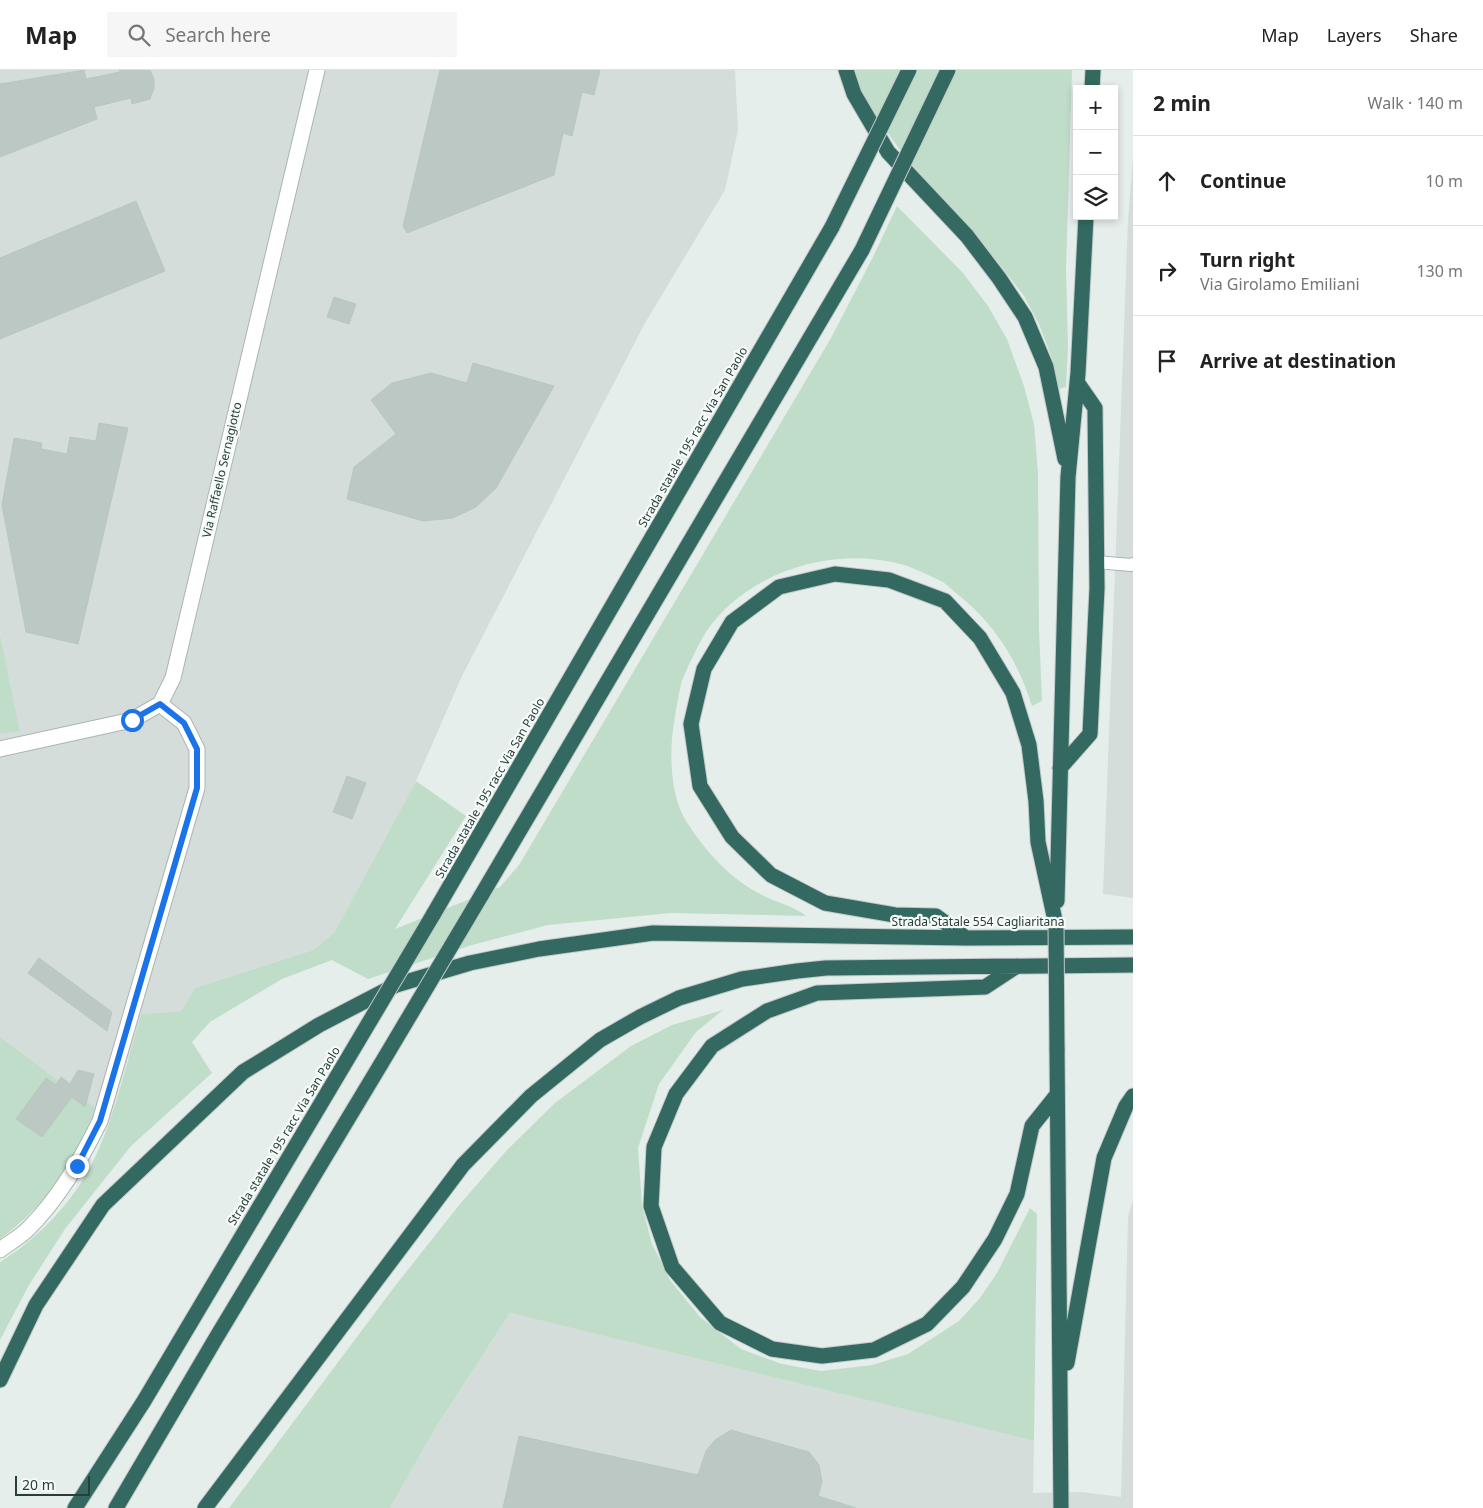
<!DOCTYPE html>
<html lang="en">
<head>
<meta charset="utf-8">
<style>
	body { margin:0; font-family:"Noto Sans",sans-serif; background:#f6f6f6; color:#222 }
	.controls { position:absolute; right:15px; top:15px; display:grid; overflow:hidden; border-radius:0px; box-shadow:0 2px 8px #0003 }
	.controls button { width:45px; height:45px; display:grid; place-items:center; padding:0; border:0; border-bottom:1px solid #e0e0e0; background:#fff; color:#222; font:25px sans-serif }
	.scale { position:absolute; left:15px; bottom:12px; width:75px; box-sizing:border-box; padding-left:5px; border:2px solid #263f39; border-top:0; font-size:14px; line-height:18px; white-space:nowrap; color:#263f39; -webkit-text-stroke:4px #f6faf8; paint-order:stroke }
	.stop { position:absolute; width:15px; height:15px; margin:-11px; border:4px solid #1a73e8; border-radius:50%; background:#fff }
	.stop.end { background:#1a73e8; border-color:#fff; box-shadow:0 1px 5px #0008 }
	.list { margin:0; padding:0; list-style:none }
	h2 { display:flex; justify-content:space-between; align-items:center; height:65px; margin:0; padding:0 20px; font-size:21px }
	h2 small { font-size:16px; font-weight:400; color:#767676 }
	.list li { display:grid; grid-template-columns:32px 1fr auto; gap:15px; align-items:center; box-sizing:border-box; height:90px; padding:0 20px; border-top:1px solid #e0e0e0 }
	.list b { display:block; font-size:19px; white-space:nowrap }
	.list p { margin:0; font-size:16px; white-space:nowrap; color:#767676 }
	.list em { font-size:16px; font-style:normal; color:#767676 }
	.icon { flex:none; width:28px; height:28px; fill:none; stroke:currentColor; stroke-width:2; stroke-linecap:round; stroke-linejoin:round }
	.map { position:relative; flex:none; width:1133px; height:1438px; overflow:hidden }
	header { display:flex; align-items:center; gap:30px; box-sizing:border-box; height:70px; padding:0 25px; background:#fff; border-bottom:1px solid #e0e0e0 }
	header strong { font-size:24px }
	nav { display:flex; gap:28px; margin-inline-start:auto; font-size:18px }
	.search { width:350px; height:45px; background:#f6f6f6; display:flex; align-items:center; gap:12px; box-sizing:border-box; padding:0 18px; border-radius:0px; color:#767676; font-size:19px }
	main { display:flex }
	aside { flex:1; background:#fff }
	.map>svg:first-child { display:block }
</style>
</head>
<body>
<header>
<strong>Map</strong>
<div class="search"><svg class="icon" aria-label="search" viewBox="0 0 24 24"><circle cx="10" cy="10" r="6"/><path d="M15 15l6 6"/></svg>Search here</div>
<nav><a>Map</a><a>Layers</a><a>Share</a></nav>
</header>
<main>
<div class="map">
<svg width="1133" height="1438" viewBox="0 0 1133 1438">
	<rect width="100%" height="100%" fill="#e6eeeb"/>
	<path fill="#d4ddda" d="M0,0h735l3,60 -13,60 -80,133 -183,353 -46,105 -82,152 -21,17 -118,38 -14,23 -40,3 -31,106 -110,-83v-303l20,-3 -20,-97z
		M1133,87v741l-30,-4 25,-674z
		M1133,1129v309h-743l46,-81 74,-114 524,128 -1,52 49,-1 39,5 7,-280z"/>
	<path fill="#c0ddca" d="M852,0h220l-6,200 2,76 -2,41 -7,2 -9,-36 -11,-29 -15,-28 -27,-35 -40,-45 -36,-37 -57,-79z
		M897,136l66,67 25,33 19,33 17,47 10,38 4,49 1,156 3,72 -10,5c-14,-44 -35,-79 -71,-109 -6,-4 -11,-10 -18,-15 -5,-3 -12,-5 -17,-8 -7,-3 -15,-7 -22,-9 -70,-20 -156,6 -198,67 -6,9 -22,42 -25,52 -3,13 -5,26 -7,39 -5,29 -4,72 12,98 20,31 45,59 78,75 14,7 30,10 42,20l-135,-3 -123,12 -76,20 -104,34 -36,-19 -50,19 -72,43 -18,20 20,31 -81,73 -66,83 -36,56 -29,55v-78c34,-21 67,-54 87,-89 26,-46 39,-109 54,-159l40,-3 14,-23 118,-38 21,-17 82,-152 50,35 -71,113 105,-42 19,-22 312,-527 42,-81z
		M0,564l20,97 -20,3z
		M723,940l-27,22 -37,52 -21,64 4,58 10,38 18,36 30,37 41,32 41,15 39,7 51,-6 36,-11 51,-33 21,-23 17,-25 33,-65 7,6 -3,227 -524,-128 -74,114 -46,81h-161l166,-222 65,-82 47,-54 48,-47 76,-57 41,-21z
		M0,967l95,71c-15,52 -52,100 -95,131z"/>
	<path fill="#bbc8c4" stroke="#b8c7c2" d="M84,0l2,9 34,-7 -1,-2h31l4,9v9l-4,11 -18,5 -1,-6 -37,9 3,12 -97,38v-73z
		M440,0h160l-6,25 -12,-3 -10,44 -9,-3 -9,42 -147,58 -4,-7z
		M136,131l29,70 -165,68v-81z
		M334,227l22,7 -7,20 -22,-7z
		M473,293l81,23 -58,102 -20,19 -23,11 -30,3 -76,-22 7,-32 42,-33 -25,-34 21,-17 39,-10 36,10z
		M99,353l29,5 -50,216 -52,-12 -24,-127 12,-67 28,5 -1,6 26,5 3,-17 26,4z
		M347,706l19,7 -14,36 -19,-7z
		M39,888l73,54 -5,19 -79,-58z
		M78,1000l16,4 -9,33 -13,-10 -30,40 -26,-18 30,-41 10,7 5,-8 9,7z
		M731,1360l78,22 10,13 3,17 -4,14 38,12h-353l16,-72 179,39 8,-24 9,-11z"/>
	<g fill="none" stroke-linecap="round" stroke-linejoin="round">
		<g stroke="#a9b6b2" stroke-width="14">
			<path id="lane" d="M1096,492l35,3 2,-1"/>
		</g>
		<g stroke="#a9b6b2" stroke-width="17">
			<path id="street" d="M0,679l132,-29 28,-16 13,-26 144,-608
				M0,1180c9,-7 20,-13 28,-21 32,-32 52,-68 72,-108l97,-333v-39l-13,-26 -24,-19"/>
		</g>
		<g stroke="#c2c9c8" stroke-width="17">
			<path id="highway" d="M846,0l8,24 34,58 79,84 32,42 26,39 21,50 19,92
				M1092,19l1,-19
				M1060,698l30,-34 7,-146 -2,-180 -18,-26
				M481,826l381,-646
				M1057,831l11,-424 10,-104 8,-157
				M433,845l399,-688
				M966,868l-30,-22 -41,-1 -70,-12 -54,-28 -39,-38 -32,-51 -9,-62 13,-55 28,-47 47,-35 56,-13 54,6 56,21 35,37 33,55 16,52 7,56 2,41 18,83
				M1017,896l-32,21 -168,6 -50,18 -55,35 -36,48 -22,53 -3,59 21,61 48,56 52,26 50,7 52,-6 53,-26 36,-37 32,-48 22,-45 15,-68 24,-30
				M1057,979l4,459
				M1067,1293l37,-205 22,-52 7,-10
				M0,1310l36,-75 67,-100 140,-133 76,-47 77,-40 74,-22 69,-14 114,-16 313,5 167,-1
				M75,1438l69,-107 185,-311
				M116,1438l100,-170 165,-274
				M205,1438l258,-343 68,-69 69,-56 40,-23 39,-19 63,-19 55,-8 29,-3 307,-3"/>
		</g>
		<use href="#lane" stroke="#fff" stroke-width="12"/>
		<use href="#street" stroke="#fff" stroke-width="15"/>
		<use href="#highway" stroke="#336961" stroke-width="15"/>
		<g stroke="#c2c9c8" stroke-width="17" stroke-linecap="butt">
			<path id="highway-bridge" d="M832,157l77,-157
				M862,180l86,-180
				M1056,855l1,124
				M381,994l100,-168
				M329,1020l104,-175"/>
		</g>
		<use href="#highway-bridge" stroke="#336961" stroke-width="15"/>
	</g>
	<g fill="none" stroke-linecap="round" stroke-linejoin="round">
		<path stroke="#1a73e8" stroke-width="6" d="M77,1096l23,-45 97,-333v-39l-13,-26 -24,-19 -28,16"/>
	</g>
	<g text-anchor="middle" stroke-width="4.5" stroke-linejoin="round" paint-order="stroke">
		<g font-size="12" fill="#263f39" stroke="#f6faf8">
			<text transform="translate(693 367) rotate(-60)" y="4">Strada statale 195 racc Via San Paolo</text>
			<text transform="translate(222 400) rotate(-77)" y="4">Via Raffaello Sernagiotto</text>
			<text transform="translate(490 718) rotate(-60)" y="4">Strada statale 195 racc Via San Paolo</text>
			<text x="978" y="856">Strada Statale 554 Cagliaritana</text>
			<text transform="translate(284 1066) rotate(-59)" y="4">Strada statale 195 racc Via San Paolo</text>
		</g>
	</g>
</svg>
<div class="controls">
<button>+</button>
<button>−</button>
<button><svg class="icon" aria-label="layers" viewBox="0 0 24 24"><path d="M12 4l9 5-9 5-9-5zM3 14l9 5 9-5"/></svg></button>
</div>
<div class="scale">20 m</div>
<div class="stop" style="left:132px;top:650px"></div>
<div class="stop end" style="left:77px;top:1096px"></div>
</div>
<aside>
<h2>2 min<small>Walk · 140 m</small></h2>
<ul class="list">
<li><svg class="icon" aria-label="ahead" viewBox="0 0 24 24"><path d="M12 20V5M6 11l6-6 6 6"/></svg><div><b>Continue</b></div><em>10 m</em></li>
<li><svg class="icon" aria-label="right" viewBox="0 0 24 24"><path d="M7 20v-9h11M14 6l5 5-5 5"/></svg><div><b>Turn right</b><p>Via Girolamo Emiliani</p></div><em>130 m</em></li>
<li><svg class="icon" aria-label="arrive" viewBox="0 0 24 24"><path d="M6 21V4h12l-3 4 3 4H6"/></svg><div><b>Arrive at destination</b></div></li>
</ul>
</aside>
</main>
</body>
</html>
